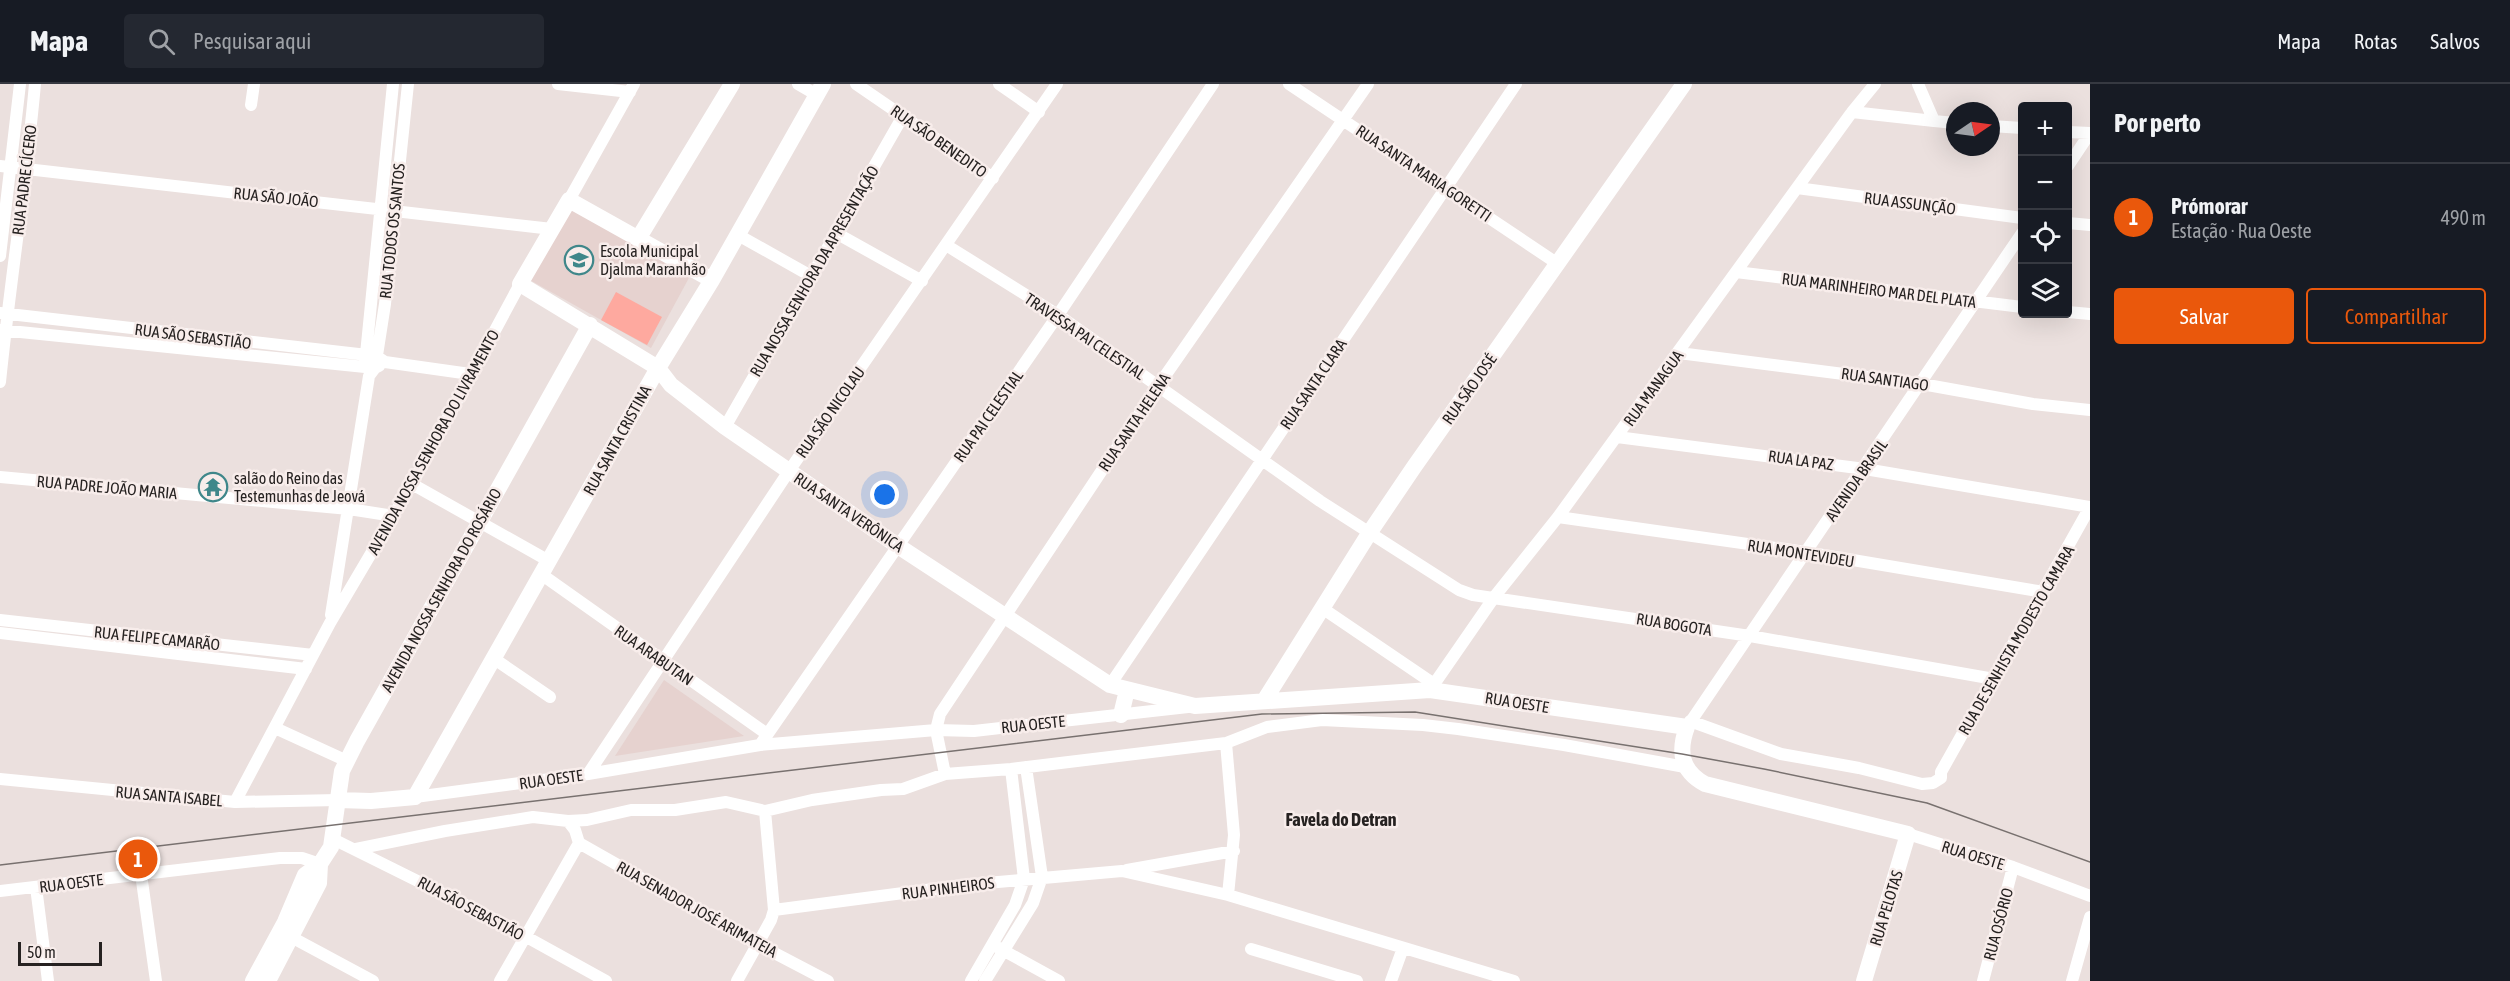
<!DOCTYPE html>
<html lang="pt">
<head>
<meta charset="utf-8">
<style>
	body { margin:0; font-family:"Asap Condensed",sans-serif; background:#242831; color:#f1f3f6 }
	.controls { position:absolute; right:18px; top:18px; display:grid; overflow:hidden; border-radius:6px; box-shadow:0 6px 24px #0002 }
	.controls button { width:54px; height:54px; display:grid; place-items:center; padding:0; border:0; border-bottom:2px solid #363941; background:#171b24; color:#f1f3f6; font:30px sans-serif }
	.compass { position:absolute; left:1946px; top:18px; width:54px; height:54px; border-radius:50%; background:#171b24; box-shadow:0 6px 24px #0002; rotate:77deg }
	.scale { position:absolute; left:18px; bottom:15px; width:84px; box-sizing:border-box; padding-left:6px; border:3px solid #262221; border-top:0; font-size:16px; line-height:21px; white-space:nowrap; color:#262221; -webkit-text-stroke:4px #f8edeb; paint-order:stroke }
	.you { position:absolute; left:885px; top:411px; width:21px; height:21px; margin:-15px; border:4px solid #fff; border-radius:50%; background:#1a73e8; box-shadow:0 0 0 9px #1a73e833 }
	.badge { display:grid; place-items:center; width:39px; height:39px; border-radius:50%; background:#ea580c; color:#fff; font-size:20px; font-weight:700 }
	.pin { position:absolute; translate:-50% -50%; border:3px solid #fff; box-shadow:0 2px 6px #0006 }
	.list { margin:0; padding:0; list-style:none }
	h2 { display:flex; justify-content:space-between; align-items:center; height:78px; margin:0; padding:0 24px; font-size:26px }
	h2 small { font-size:20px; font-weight:400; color:#9ea1a6 }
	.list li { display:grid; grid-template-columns:39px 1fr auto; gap:18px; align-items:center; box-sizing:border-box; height:108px; padding:0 24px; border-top:2px solid #363941 }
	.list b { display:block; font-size:22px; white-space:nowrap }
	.list p { margin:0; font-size:20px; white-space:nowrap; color:#9ea1a6 }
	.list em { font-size:20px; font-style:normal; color:#9ea1a6 }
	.actions { display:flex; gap:12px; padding:18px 24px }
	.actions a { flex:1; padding:14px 0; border:2px solid #ea580c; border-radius:6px; text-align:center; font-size:21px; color:#ea580c }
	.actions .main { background:#ea580c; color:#fff }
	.icon { flex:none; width:33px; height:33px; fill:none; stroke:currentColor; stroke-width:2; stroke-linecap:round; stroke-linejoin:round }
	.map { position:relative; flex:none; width:2090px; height:897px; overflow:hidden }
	header { display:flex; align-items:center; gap:36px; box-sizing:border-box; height:84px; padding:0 30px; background:#171b24; border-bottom:2px solid #363941 }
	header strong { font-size:28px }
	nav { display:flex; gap:33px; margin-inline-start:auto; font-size:21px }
	.search { width:420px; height:54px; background:#242831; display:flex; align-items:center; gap:15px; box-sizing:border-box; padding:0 21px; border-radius:6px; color:#9ea1a6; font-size:22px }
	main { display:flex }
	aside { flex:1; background:#171b24 }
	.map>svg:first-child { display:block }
</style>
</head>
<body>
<header>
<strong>Mapa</strong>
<div class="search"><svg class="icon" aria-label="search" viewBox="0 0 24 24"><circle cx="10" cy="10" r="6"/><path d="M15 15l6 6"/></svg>Pesquisar aqui</div>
<nav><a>Mapa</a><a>Rotas</a><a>Salvos</a></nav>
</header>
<main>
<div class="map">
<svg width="2090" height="897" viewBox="0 0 2090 897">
	<rect width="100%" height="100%" fill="#ebe0de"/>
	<path fill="#e6d2cf" d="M568,123l122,69 -39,72 -123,-69z
		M664,596l80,56 -129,20z"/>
	<path fill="#fea99f" d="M616,208l46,25 -15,28 -46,-25z"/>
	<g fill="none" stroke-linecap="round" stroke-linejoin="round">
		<path stroke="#fff" stroke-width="12" d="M558,0l72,8
			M798,0l19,11
			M856,0l137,94
			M999,0l40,28
			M1289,0l269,180
			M1918,0l16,37 21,2
			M251,21l3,-21
			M1852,28l82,9
			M1991,42l31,2
			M2068,48l22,1
			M0,82l552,63
			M2068,82l22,-33
			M1797,104l225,30
			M569,116l65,-116
			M2068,139l22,2
			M836,149l86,48
			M738,151l73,41
			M946,161l112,70 262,186 139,89 14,5 277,41 244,43
			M0,172l20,-172
			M1736,188l286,35
			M2068,228l22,2
			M0,229l376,43 9,6 85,12
			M0,246l375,38 4,-2
			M1679,269l243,31 111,20 57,6
			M365,280l28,-280
			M0,298c10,-100 26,-198 35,-298
			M725,343l178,-311
			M1617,353l248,32 225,38
			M0,393l349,32 45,7
			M412,400l137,77
			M1558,433l247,35 239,40
			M541,490l226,160
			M1322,524l112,76
			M331,531l38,-239 6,-8 10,-64 23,-220
			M0,536l313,35
			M0,549l306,36
			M493,574l57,39
			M1110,601l406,-601
			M1430,606l65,-94 63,-79 294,-405 23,-28
			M1690,637l91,33 78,14 63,16 11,-1 8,-5v-6l149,-265
			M1687,643l335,-494
			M275,644l72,33
			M1226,659l8,92 -6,60
			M760,661l298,-430 155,-231
			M588,690l201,-303 268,-387
			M945,690l-9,-44 4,-16 218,-328 210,-302
			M0,695l235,23 103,-2
			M415,713l173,-23 172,-29 176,-15 38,1 214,-24
			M235,718l95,-179 82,-139 108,-200
			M568,737l7,9 4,13 178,101 71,37
			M1908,750l105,33 77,29
			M333,755l161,80 112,62
			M356,765l89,-18 88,-14 35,4 19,-1 44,-10h44l51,-8 39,9 47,-11 69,-10 22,-1 42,-15 66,-5 215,-26 41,-16 55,-7 101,5 35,4 106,16 121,22
			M1127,786l107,-19
			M141,790l15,107
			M36,803l12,94
			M0,807l280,-33h22l18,6
			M774,826l190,-25 158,-14 106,24 286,86
			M293,854l80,43
			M997,863l62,34
			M1251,865l106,32
			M500,897l79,-138
			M737,897l34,-61 3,-10 -9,-99
			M971,897l44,-76 9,-26 -13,-110
			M985,897l48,-78 9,-26 -16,-110
			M1391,897l12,-33
			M1983,897l30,-114
			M2072,897l18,-64"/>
		<path stroke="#fff" stroke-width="16" d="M638,155l94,-155
			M712,196l-143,-80 -49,84 138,84 13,17 54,42 173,119 212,139 85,21 235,-16 257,37c-9,24 -6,44 18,57l203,50 -44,147
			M1264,617l106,-169 44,-65 270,-383
			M1121,631l6,-25
			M338,716l33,1 44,-4 243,-429 54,-88 111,-196
			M253,897l32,-59 20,-47 15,-11 11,-17 11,-76 15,-30 233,-416
			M268,897l51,-98 1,-19"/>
		<path stroke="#78716f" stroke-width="1.5" d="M0,781l1262,-151 153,-2 267,42 82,15 163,34 163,59"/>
	</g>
	<defs>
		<g id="school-ring" transform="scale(1.5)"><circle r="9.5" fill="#f8edeb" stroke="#3f878a" stroke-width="1.5"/><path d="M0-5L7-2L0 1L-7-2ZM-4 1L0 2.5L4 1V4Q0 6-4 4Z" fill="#3f878a"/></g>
		<g id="temple-ring" transform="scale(1.5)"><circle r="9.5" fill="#f8edeb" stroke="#3f878a" stroke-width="1.5"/><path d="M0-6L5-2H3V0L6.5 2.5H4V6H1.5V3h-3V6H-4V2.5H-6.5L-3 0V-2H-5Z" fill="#3f878a"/></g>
	</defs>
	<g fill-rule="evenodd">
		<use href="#school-ring" x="579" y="176"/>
		<use href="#temple-ring" x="213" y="403"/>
	</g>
	<g text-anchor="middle" stroke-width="5" stroke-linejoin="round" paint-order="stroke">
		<g font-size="16" fill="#262221" stroke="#f8edeb">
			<text transform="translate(939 57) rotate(35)" y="6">RUA SÃO BENEDITO</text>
			<text transform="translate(1424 89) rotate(34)" y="6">RUA SANTA MARIA GORETTI</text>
			<text transform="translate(24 96) rotate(-83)" y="6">RUA PADRE CÍCERO</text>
			<text transform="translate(276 113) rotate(6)" y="6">RUA SÃO JOÃO</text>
			<text transform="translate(1910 119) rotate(7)" y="6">RUA ASSUNÇÃO</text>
			<text transform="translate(392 147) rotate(-84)" y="6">RUA TODOS OS SANTOS</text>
			<text transform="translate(814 187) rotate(-60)" y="6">RUA NOSSA SENHORA DA APRESENTAÇÃO</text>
			<text transform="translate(1879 206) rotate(7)" y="6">RUA MARINHEIRO MAR DEL PLATA</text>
			<text transform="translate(193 252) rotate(7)" y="6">RUA SÃO SEBASTIÃO</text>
			<text transform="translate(1085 252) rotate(34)" y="6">TRAVESSA PAI CELESTIAL</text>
			<text transform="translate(1885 295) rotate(8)" y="6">RUA SANTIAGO</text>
			<text transform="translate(1313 300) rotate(-56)" y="6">RUA SANTA CLARA</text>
			<text transform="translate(1653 304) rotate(-54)" y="6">RUA MANAGUA</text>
			<text transform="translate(1469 305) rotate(-55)" y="6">RUA SÃO JOSÉ</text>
			<text transform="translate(830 328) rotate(-55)" y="6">RUA SÃO NICOLAU</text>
			<text transform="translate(988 332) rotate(-55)" y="6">RUA PAI CELESTIAL</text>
			<text transform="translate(1134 338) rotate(-56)" y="6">RUA SANTA HELENA</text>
			<text transform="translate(617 356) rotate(-61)" y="6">RUA SANTA CRISTINA</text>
			<text transform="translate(433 358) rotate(-61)" y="6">AVENIDA NOSSA SENHORA DO LIVRAMENTO</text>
			<text transform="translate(1801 376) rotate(8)" y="6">RUA LA PAZ</text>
			<text transform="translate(1856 396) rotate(-55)" y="6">AVENIDA BRASIL</text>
			<text transform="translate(107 403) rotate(5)" y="6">RUA PADRE JOÃO MARIA</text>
			<text transform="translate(849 428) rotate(34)" y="6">RUA SANTA VERÔNICA</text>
			<text transform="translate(1801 469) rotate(9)" y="6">RUA MONTEVIDEU</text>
			<text transform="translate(441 506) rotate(-61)" y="6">AVENIDA NOSSA SENHORA DO ROSÁRIO</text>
			<text transform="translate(1674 540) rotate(9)" y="6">RUA BOGOTA</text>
			<text transform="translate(157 554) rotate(6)" y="6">RUA FELIPE CAMARÃO</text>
			<text transform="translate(2016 556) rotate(-60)" y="6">RUA DE SENHISTA MODESTO CAMARA</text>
			<text transform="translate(654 571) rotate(35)" y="6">RUA ARABUTAN</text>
			<text transform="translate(1517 618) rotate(9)" y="6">RUA OESTE</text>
			<text transform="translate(1033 640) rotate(-6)" y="6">RUA OESTE</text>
			<text transform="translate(551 695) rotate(-8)" y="6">RUA OESTE</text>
			<text transform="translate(169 712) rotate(5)" y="6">RUA SANTA ISABEL</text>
			<text transform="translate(1973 771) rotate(17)" y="6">RUA OESTE</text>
			<text transform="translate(71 799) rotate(-7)" y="6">RUA OESTE</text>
			<text transform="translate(948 804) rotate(-7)" y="6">RUA PINHEIROS</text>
			<text transform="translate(471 824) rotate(28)" y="6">RUA SÃO SEBASTIÃO</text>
			<text transform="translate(1886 824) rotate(-73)" y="6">RUA PELOTAS</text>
			<text transform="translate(697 825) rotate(29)" y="6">RUA SENADOR JOSÉ ARIMATEIA</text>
			<text transform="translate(1998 840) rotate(-75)" y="6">RUA OSÓRIO</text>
		</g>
		<g font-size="16" fill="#262221" stroke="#f8edeb" text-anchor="start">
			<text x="600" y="173">Escola Municipal<tspan x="600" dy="18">Djalma Maranhão</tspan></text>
			<text x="234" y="400">salão do Reino das<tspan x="234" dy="18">Testemunhas de Jeová</tspan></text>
		</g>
		<g font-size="18" font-weight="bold" fill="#262221" stroke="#f8edeb">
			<text x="1341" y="742">Favela do Detran</text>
		</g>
	</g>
</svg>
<div class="controls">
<button>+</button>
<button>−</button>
<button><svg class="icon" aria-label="locate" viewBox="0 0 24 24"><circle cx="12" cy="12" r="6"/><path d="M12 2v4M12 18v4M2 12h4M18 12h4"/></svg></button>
<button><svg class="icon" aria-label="layers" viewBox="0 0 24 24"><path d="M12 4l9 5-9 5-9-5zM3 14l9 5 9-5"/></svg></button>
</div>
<svg class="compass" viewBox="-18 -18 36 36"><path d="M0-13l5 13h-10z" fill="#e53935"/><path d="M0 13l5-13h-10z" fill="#9ea1a6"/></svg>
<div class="scale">50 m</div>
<div class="you"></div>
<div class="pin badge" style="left:138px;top:775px">1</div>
</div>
<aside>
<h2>Por perto<small></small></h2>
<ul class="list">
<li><span class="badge">1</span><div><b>Prómorar</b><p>Estação · Rua Oeste</p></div><em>490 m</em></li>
</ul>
<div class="actions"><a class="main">Salvar</a><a>Compartilhar</a></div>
</aside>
</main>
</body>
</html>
